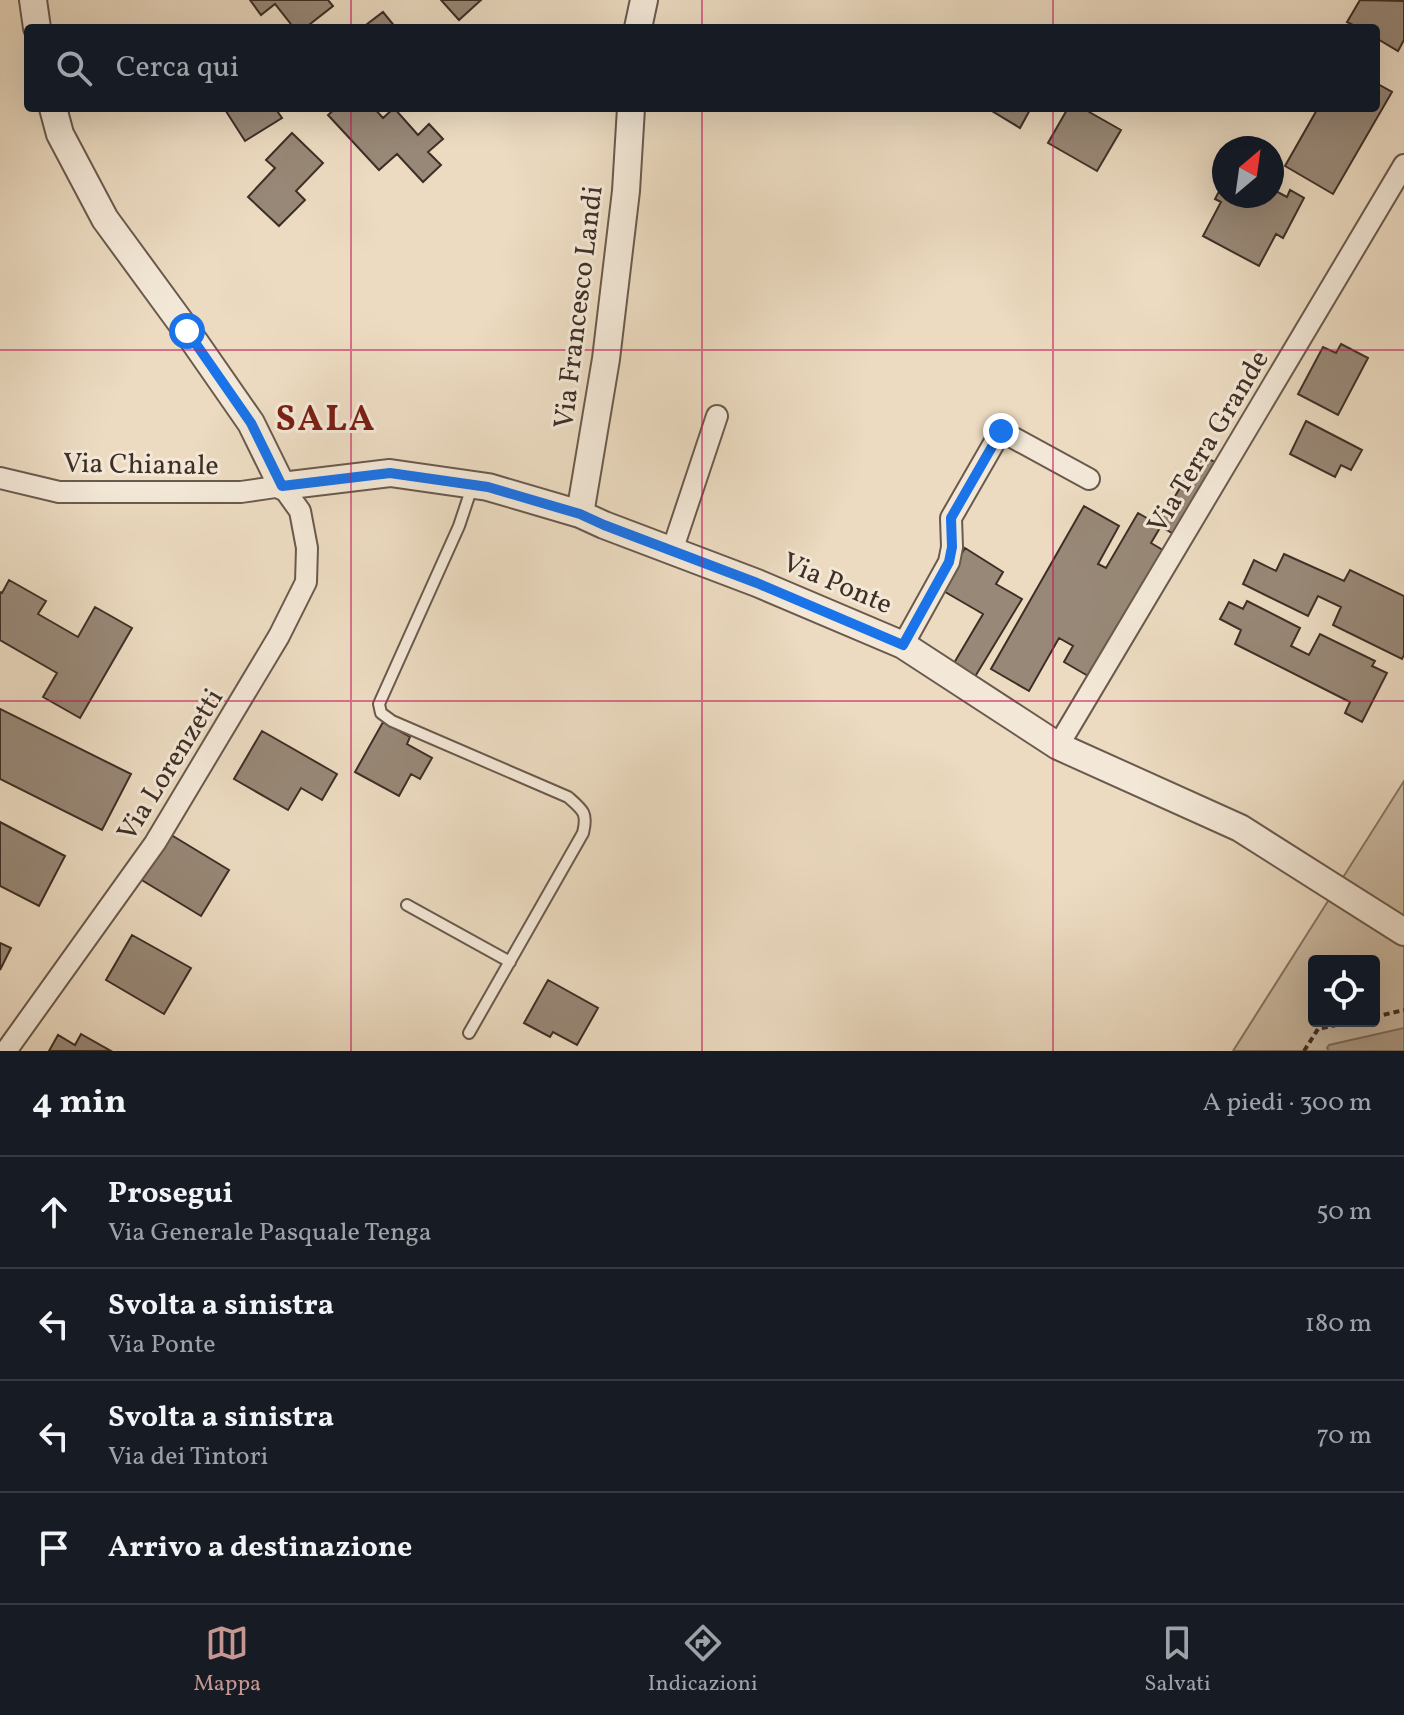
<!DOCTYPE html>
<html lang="it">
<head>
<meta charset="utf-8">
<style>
	body { margin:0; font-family:Vollkorn,serif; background:#242831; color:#f1f3f6 }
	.controls { position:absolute; right:24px; bottom:24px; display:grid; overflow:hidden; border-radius:8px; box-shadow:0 8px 32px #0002 }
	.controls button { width:72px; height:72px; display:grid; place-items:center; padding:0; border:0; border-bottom:2px solid #363941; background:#171b24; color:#f1f3f6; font:40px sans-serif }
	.compass { position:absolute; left:1212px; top:136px; width:72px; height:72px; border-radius:50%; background:#171b24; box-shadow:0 8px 32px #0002; rotate:29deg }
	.stop { position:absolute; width:24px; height:24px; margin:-18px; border:6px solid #1a73e8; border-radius:50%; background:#fff }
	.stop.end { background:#1a73e8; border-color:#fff; box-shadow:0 2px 8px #0008 }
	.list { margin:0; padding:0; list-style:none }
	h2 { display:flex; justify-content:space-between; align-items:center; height:104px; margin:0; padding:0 32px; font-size:34px }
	h2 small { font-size:26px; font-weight:400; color:#9ea1a6 }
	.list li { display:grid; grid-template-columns:52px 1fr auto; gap:24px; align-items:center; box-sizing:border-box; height:112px; padding:0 32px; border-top:2px solid #363941 }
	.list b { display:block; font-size:30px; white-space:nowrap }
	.list p { margin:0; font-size:26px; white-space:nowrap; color:#9ea1a6 }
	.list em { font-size:26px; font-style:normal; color:#9ea1a6 }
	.icon { flex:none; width:44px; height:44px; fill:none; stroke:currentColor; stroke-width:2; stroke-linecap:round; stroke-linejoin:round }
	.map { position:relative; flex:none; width:1404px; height:1051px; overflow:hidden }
	.search { position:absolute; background:#171b24; box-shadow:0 8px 32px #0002; left:24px; right:24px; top:24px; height:88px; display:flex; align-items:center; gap:20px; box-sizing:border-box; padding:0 28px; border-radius:8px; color:#9ea1a6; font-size:30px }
	.sheet { height:552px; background:#171b24 }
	nav { display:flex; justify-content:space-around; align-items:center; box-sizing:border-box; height:112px; border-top:2px solid #363941; background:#171b24; font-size:22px; color:#9ea1a6 }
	nav a { display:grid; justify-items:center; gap:4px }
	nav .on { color:#c59692 }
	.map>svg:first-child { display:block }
</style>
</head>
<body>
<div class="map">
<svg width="1404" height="1051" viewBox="0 0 1404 1051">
	<rect width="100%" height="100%" fill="#ecdbc1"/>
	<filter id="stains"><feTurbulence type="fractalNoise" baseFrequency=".0025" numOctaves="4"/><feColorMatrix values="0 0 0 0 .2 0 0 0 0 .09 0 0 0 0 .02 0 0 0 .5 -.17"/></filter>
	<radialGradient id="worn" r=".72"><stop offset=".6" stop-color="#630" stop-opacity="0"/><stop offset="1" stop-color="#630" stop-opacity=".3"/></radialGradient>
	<path fill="#cebea7" stroke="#867666" stroke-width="2" fill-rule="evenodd" d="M1404,781v270h-171zM1314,961h60v60h-60z"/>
	<path fill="#b1a18c" stroke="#837363" stroke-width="2" d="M1404,1028v23h-75l-2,-3 2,-3z"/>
	<path fill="#988877" stroke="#3e2f26" stroke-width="2" d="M250,0h78l5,6 -28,22h-11l-19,-24 -14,11z
		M441,0h40l-22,20z
		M1360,0l44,1v39l-6,11 -22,-13v-10h-17l-12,-6z
		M383,12l13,16h-34z
		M1376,83l16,9 -59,102 -48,-28 33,-58h58z
		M224,108h51l7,10 -37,23z
		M336,108h38l9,10 11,-10 24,27 11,-11 14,15 -15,13 13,13 -18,17 -26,-28 -18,16 -51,-55z
		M987,108h44l-11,20z
		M1068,108h14l39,22 -24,41 -49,-28z
		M292,133l31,30 -27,28 9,9 -26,26 -31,-29 27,-29 -9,-8z
		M1224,182v14h48v-7l15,8 3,-7 14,8 -21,40 -7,-4 -17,32 -56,-30 18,-34 -6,-3z
		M1341,344l27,14 -30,57 -40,-21 25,-47 13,6z
		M1306,421l56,29 -11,20 -10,-5 -6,12 -45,-23z
		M1200,454l18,10 -41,72 -19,-11z
		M1084,506l35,20 -21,38 8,4 32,-55 23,13 -10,17 17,10 -73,127 -31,-18 9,-16 -14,-8 -30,53 -38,-22z
		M965,548l38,24 -7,12 26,15 -49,81 -22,-12 32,-54 -43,-25z
		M1284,554l60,27 6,-11 54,26v59l-2,4 -69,-34 8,-18 -23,-11 -10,20 -65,-32 11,-24 22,11z
		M9,580l37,21 -8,13 40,23 17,-30 37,21 -52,90 -37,-21 14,-24 -57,-33v-48l2,1z
		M1247,601l53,27 -9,18 18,9 11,-21 55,27 -3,5 15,7 -25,49 -17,-9 5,-11 -115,-58 6,-14 -21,-11 9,-17 14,7z
		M0,709l131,65 -29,56 -102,-51z
		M383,722l27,15 -3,7 25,14 -12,21 -9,-5 -12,22 -44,-24z
		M262,731l75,43 -15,26 -21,-12 -13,22 -54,-31z
		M0,822l65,34 -26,50 -39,-20z
		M168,833l61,37 -28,46 -61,-37z
		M132,935l59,33 -27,46 -58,-34z
		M0,943l11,5 -11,22z
		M548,980l50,28 -21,37 -24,-13 -3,5 -26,-14z
		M81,1034l30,17h-62l9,-16 17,10z"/>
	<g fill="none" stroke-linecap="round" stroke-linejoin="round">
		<g stroke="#6a5a4d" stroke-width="14">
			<path id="service" d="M407,905l103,57
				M469,1033l114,-200c5,-20 0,-23 -15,-36l-176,-76 -11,-8 -2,-9 80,-178 13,-39"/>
		</g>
		<g stroke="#6a5a4d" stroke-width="24">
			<path id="minor" d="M0,478l59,14h182l41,-6 18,25 7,37 -1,34 -27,54 -124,207 -149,208
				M672,551l45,-135
				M903,645l46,-83 3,-15 -1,-29 50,-87 88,48
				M1058,746l346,-581"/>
		</g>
		<g stroke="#6a5a4d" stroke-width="30">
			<path id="tertiary" d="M33,0l4,28
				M638,28l6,-28
				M53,108l7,26 45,85 82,112 64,92 31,63 108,-13 98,14 92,27 24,11 153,58 146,62 155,101 182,82 164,104
				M580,514l26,-155 20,-168 5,-83"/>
		</g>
		<path stroke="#3e2f26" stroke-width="4" stroke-dasharray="6 4" stroke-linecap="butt" d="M1374,1017l30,-7
			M1304,1051l14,-22 37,-8"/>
		<use href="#service" stroke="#f3e8d7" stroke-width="10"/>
		<use href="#minor" stroke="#f3e8d7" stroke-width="20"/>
		<use href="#tertiary" stroke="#f3e8d7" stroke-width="26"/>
	</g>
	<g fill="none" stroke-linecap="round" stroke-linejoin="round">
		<path stroke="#1a73e8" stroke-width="10" d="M187,331l64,92 31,63 108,-13 98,14 92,27 24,11 153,58 146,62 46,-83 3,-15 -1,-29 50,-87"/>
	</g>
	<path fill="none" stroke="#c2185b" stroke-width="2" stroke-opacity="0.55" d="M351,0v28M702,0v28M1053,0v28M351,108v943M702,108v943M1053,108v943M0,350h1404M0,701h1404"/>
	<g text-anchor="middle" stroke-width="6" stroke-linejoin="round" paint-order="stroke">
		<g font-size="28" fill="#3e2f26" stroke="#f3e8d7">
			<text transform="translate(577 307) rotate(-83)" y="10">Via Francesco Landi</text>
			<text transform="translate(1207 441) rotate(-59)" y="10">Via Terra Grande</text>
			<text transform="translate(141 463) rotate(1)" y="10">Via Chianale</text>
			<text transform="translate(838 582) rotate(23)" y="10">Via Ponte</text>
			<text transform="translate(169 764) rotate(-58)" y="10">Via Lorenzetti</text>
		</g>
		<g font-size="36" font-weight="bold" letter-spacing="2" fill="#7a1f14" stroke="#f3e8d7">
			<text x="326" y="430">SALA</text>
		</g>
	</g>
	<rect width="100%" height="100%" filter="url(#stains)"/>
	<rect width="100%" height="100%" fill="url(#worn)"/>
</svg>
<div class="controls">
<button><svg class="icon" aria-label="locate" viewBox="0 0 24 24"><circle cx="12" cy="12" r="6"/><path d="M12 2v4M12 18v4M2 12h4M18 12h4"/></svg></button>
</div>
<svg class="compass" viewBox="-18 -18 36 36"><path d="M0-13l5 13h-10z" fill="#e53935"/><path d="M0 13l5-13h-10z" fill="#9ea1a6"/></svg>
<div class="stop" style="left:187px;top:331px"></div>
<div class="stop end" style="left:1001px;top:431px"></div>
<div class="search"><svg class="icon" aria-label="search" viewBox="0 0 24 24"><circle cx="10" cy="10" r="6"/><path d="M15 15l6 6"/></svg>Cerca qui</div>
</div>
<section class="sheet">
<h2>4 min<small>A piedi · 300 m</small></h2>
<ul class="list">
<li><svg class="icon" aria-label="ahead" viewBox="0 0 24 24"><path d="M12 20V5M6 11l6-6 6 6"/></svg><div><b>Prosegui</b><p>Via Generale Pasquale Tenga</p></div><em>50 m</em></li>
<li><svg class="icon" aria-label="left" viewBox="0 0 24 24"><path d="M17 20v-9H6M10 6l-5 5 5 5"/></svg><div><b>Svolta a sinistra</b><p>Via Ponte</p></div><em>180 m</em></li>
<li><svg class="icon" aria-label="left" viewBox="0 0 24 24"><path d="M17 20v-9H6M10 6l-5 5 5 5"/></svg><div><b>Svolta a sinistra</b><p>Via dei Tintori</p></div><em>70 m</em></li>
<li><svg class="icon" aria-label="arrive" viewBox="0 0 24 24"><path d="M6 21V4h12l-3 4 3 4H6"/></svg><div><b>Arrivo a destinazione</b></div></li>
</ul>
</section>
<nav>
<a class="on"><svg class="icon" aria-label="map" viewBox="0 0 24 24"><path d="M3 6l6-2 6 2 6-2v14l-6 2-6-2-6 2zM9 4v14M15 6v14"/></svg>Mappa</a>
<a><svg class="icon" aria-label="directions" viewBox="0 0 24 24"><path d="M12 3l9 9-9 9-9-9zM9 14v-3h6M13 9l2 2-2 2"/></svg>Indicazioni</a>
<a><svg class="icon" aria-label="saved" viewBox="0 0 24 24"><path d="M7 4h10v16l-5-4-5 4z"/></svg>Salvati</a>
</nav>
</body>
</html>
